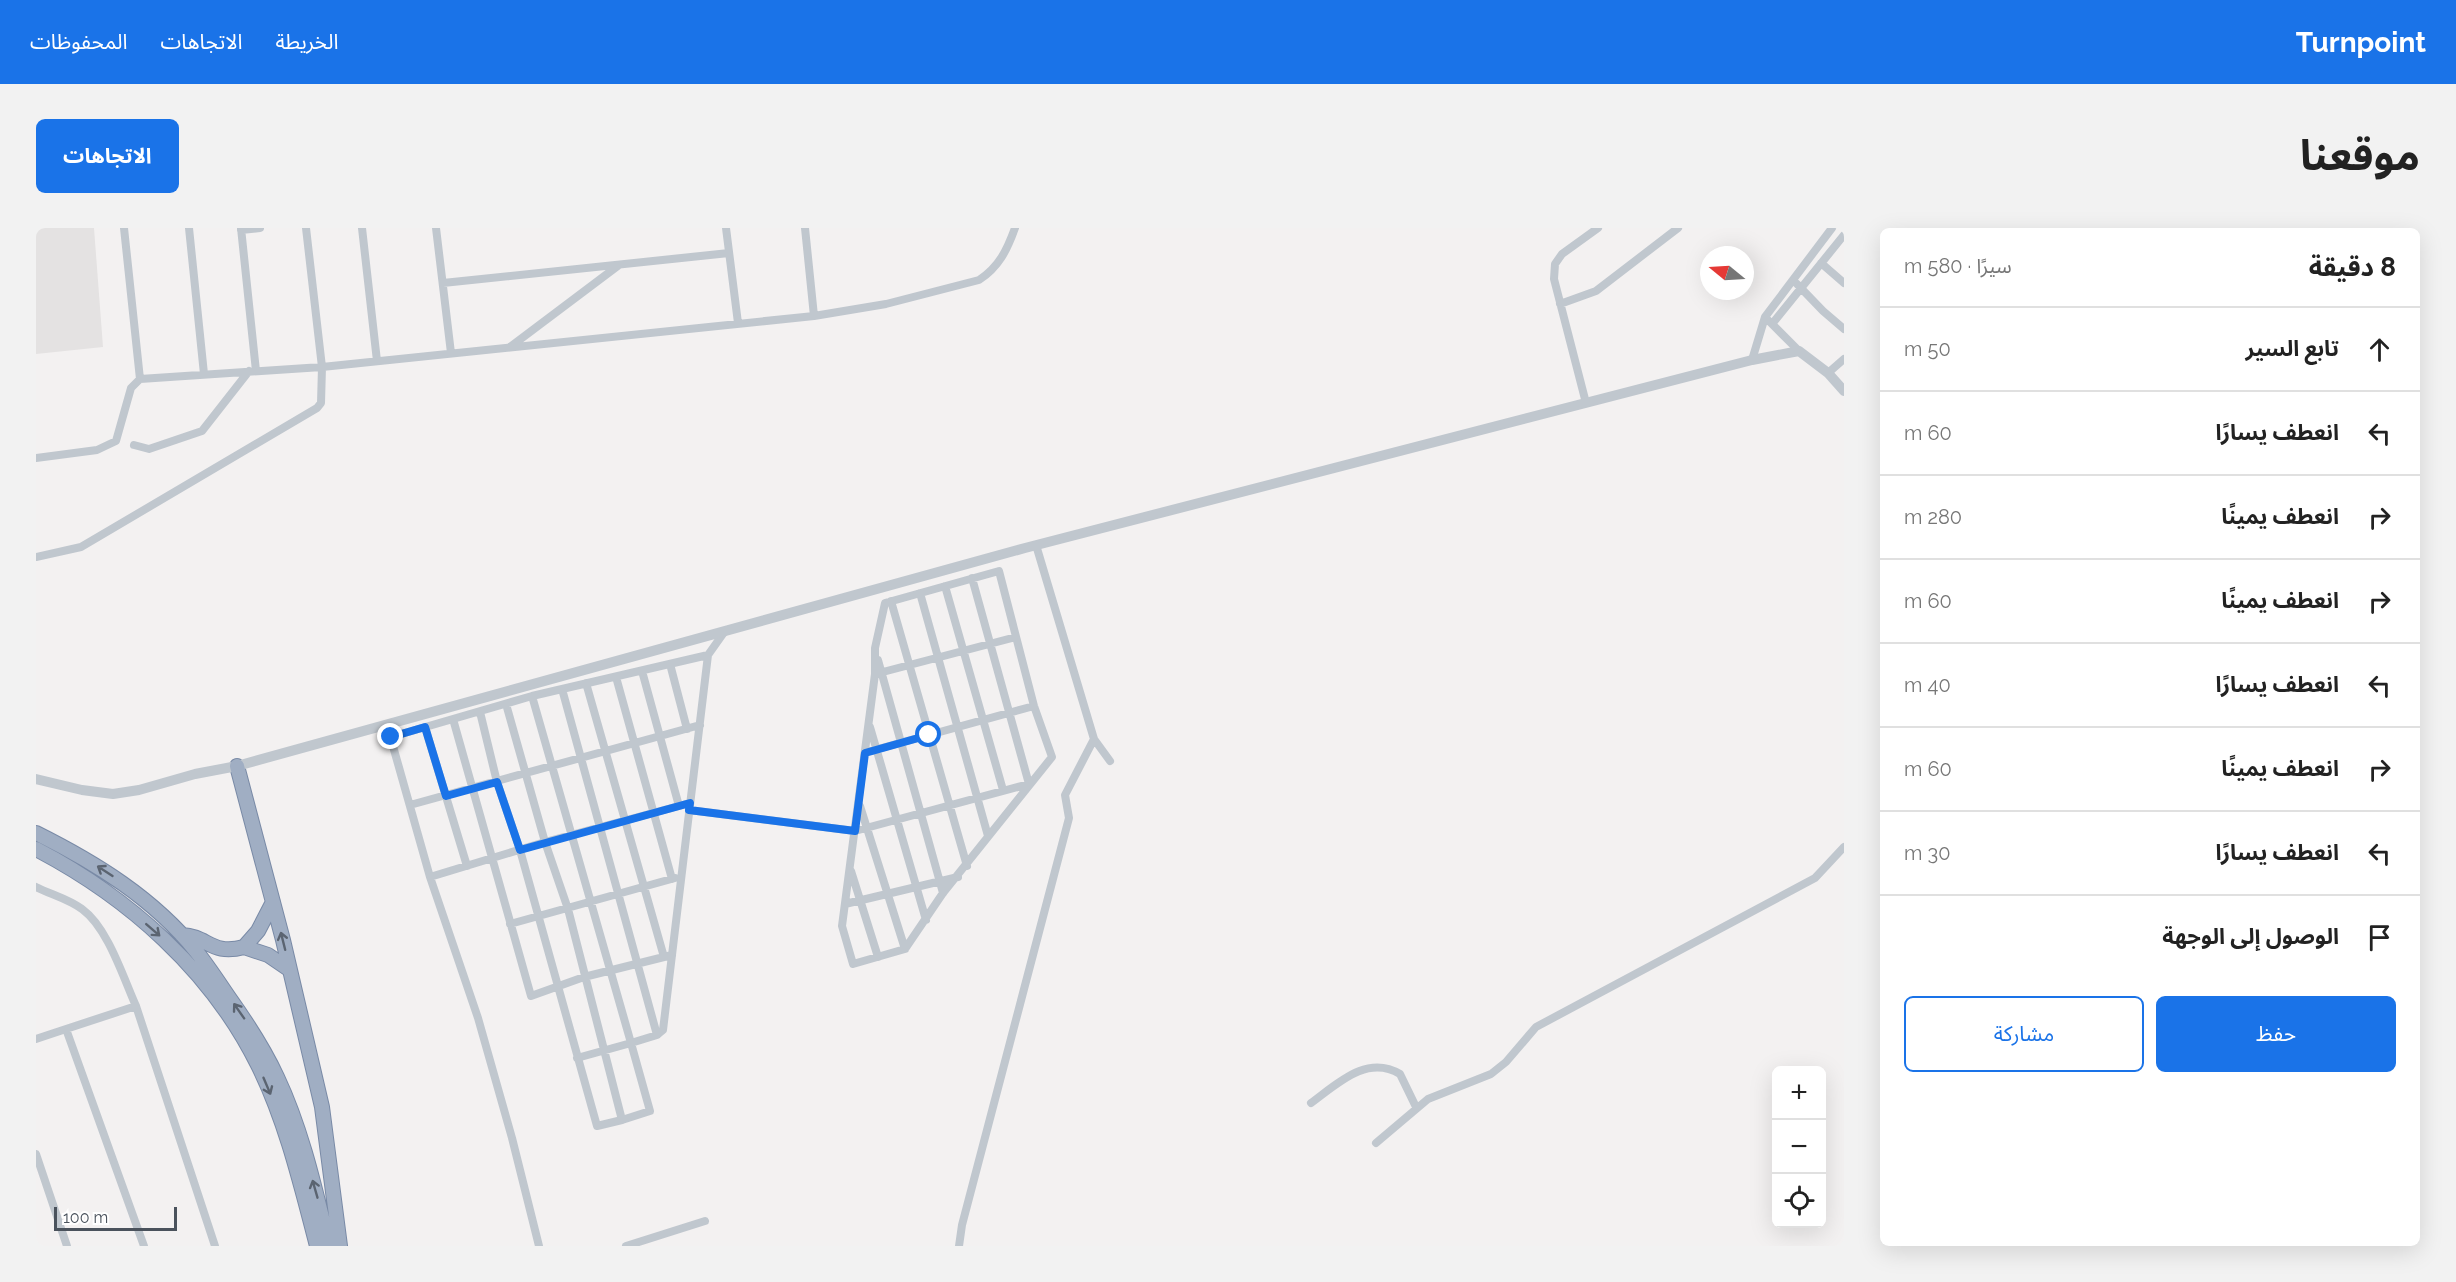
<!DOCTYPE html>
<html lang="ar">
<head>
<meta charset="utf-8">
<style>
	body { margin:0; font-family:Raleway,"Noto Sans Arabic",sans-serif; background:#f2f2f2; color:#222; direction:rtl }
	.controls { position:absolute; right:18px; bottom:18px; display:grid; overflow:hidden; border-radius:9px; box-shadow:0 6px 24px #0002 }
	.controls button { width:54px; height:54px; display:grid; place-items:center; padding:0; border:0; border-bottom:2px solid #e0e0e0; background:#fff; color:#222; font:30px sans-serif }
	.compass { position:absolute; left:1664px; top:18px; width:54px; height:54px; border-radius:50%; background:#fff; box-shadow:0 6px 24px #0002; rotate:288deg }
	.scale { position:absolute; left:18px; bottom:15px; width:123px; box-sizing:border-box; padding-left:6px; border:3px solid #4a525c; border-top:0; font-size:16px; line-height:21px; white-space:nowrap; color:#4a525c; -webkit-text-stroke:4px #fff; paint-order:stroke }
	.stop { position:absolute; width:18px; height:18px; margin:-14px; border:4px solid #1a73e8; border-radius:50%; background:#fff }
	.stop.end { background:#1a73e8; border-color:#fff; box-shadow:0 2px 6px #0008 }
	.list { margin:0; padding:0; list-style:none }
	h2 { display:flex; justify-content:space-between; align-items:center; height:78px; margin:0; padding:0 24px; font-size:26px }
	h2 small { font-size:20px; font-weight:400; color:#767676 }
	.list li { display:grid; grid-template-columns:39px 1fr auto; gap:18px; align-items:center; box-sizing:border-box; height:84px; padding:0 24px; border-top:2px solid #e0e0e0 }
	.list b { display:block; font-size:22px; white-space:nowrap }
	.list em { font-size:20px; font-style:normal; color:#767676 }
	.actions { display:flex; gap:12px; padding:18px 24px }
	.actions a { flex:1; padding:14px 0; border:2px solid #1a73e8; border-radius:9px; text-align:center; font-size:21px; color:#1a73e8 }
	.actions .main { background:#1a73e8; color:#fff }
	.icon { flex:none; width:33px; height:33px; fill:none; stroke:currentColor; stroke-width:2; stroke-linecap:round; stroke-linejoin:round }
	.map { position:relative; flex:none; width:1808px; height:1018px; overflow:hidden; direction:ltr; border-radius:9px }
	header { display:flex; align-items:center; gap:36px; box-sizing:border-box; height:84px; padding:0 30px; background:#1a73e8; color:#fff }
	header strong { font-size:28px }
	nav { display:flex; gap:33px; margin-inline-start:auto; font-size:21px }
	.intro { display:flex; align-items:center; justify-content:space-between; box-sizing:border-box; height:144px; padding:0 36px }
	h1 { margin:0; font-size:42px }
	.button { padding:15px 27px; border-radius:9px; background:#1a73e8; color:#fff; font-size:21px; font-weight:700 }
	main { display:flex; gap:36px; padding:0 36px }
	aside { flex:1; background:#fff; border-radius:9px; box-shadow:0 6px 24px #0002 }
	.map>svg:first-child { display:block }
</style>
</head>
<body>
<header>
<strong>Turnpoint</strong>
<nav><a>الخريطة</a><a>الاتجاهات</a><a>المحفوظات</a></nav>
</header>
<div class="intro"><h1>موقعنا</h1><a class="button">الاتجاهات</a></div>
<main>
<aside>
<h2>8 دقيقة<small>سيرًا · 580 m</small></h2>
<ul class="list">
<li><svg class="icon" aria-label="ahead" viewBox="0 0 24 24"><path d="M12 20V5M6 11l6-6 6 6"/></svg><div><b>تابع السير</b></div><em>50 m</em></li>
<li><svg class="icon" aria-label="left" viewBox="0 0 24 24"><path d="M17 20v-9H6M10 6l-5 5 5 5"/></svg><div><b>انعطف يسارًا</b></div><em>60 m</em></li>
<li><svg class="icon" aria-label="right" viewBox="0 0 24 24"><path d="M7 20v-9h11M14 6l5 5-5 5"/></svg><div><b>انعطف يمينًا</b></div><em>280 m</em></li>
<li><svg class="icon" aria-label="right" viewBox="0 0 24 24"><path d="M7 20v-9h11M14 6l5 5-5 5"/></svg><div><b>انعطف يمينًا</b></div><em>60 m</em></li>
<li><svg class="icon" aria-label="left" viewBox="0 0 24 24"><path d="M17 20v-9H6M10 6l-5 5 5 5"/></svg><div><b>انعطف يسارًا</b></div><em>40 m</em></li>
<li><svg class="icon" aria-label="right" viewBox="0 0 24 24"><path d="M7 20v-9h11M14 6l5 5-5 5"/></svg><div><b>انعطف يمينًا</b></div><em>60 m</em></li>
<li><svg class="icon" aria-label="left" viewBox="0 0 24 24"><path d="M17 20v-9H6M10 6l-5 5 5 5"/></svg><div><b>انعطف يسارًا</b></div><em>30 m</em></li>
<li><svg class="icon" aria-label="arrive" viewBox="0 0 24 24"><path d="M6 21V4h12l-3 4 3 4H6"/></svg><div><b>الوصول إلى الوجهة</b></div></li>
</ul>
<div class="actions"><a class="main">حفظ</a><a>مشاركة</a></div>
</aside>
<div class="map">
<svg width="1808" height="1018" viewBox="0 0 1808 1018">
	<rect width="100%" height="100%" fill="#f3f1f1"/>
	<path fill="#e4e2e2" d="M0,0h58l9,119 -67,7z"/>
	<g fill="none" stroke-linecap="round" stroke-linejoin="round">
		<g stroke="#798aa6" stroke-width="16">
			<path id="trunk" d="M201,538l46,174 39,167 18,139
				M0,605c60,30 117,65 160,118 12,15 23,32 34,48 17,24 34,50 47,78 25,53 38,112 52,169
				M0,621c92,48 175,121 222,216 28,56 43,120 59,181
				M146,707c26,1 29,21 62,12l14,-16 15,-29
				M208,719l24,8 22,15"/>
		</g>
		<path stroke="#c0c7ce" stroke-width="8" d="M88,0l16,151
			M153,0l15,146
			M205,0l15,143
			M326,0l15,133
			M400,0l15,125
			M690,0l12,95
			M769,0l9,88
			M205,2l19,-2
			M1785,35l23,20
			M407,55l286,-30
			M1761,56l26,27 21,18
			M1524,76l36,-13 82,-63
			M1733,93l30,30
			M1736,96l72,-89
			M474,119l109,-82
			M1716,132l13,-43 67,-89
			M1792,145l16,-14
			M1550,175l-32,-124 1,-15 7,-10 36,-26
			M98,217l15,4 53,-18 47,-60
			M0,230l61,-8 19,-9 15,-53 9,-9 182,-12 492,-51 72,-12 93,-24c20,-13 28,-30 36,-52
			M1000,317l58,194 16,22
			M0,329l45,-10 236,-139 4,-5 1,-36 -16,-139
			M963,343l35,135 18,51 -109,136 -38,56 -52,15 -11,-38 33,-252v-26l10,-45z
			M909,358l58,204
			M884,365l68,243
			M855,373l76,265
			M842,432l65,233
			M634,436l17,65
			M606,443l37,135
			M843,445l137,-36
			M580,449l56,202
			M550,455l78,274
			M526,461l95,346
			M496,468l99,347 -54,15
			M444,484l17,70 23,68 77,276 25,-6
			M417,491l78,277 53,-19 88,-22
			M351,497l43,152 48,141 34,120 27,108
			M389,499l42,139
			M834,499l56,193
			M355,509l141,-41 176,-41
			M835,523l163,-45
			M654,575l-145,39 23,67 54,211 28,-9 -19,-68 26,-8 6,-5 45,-375 17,-24
			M374,577l290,-80
			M824,578l45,143
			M653,582l166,21 174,-47 -57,-206
			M815,643l27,86
			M394,649l115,-35 -39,-138
			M0,659c14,7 33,12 46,22 26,19 41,68 54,97
			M809,676l113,-27
			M474,696l165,-46
			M30,801l70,-23 79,240
			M0,811l30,-10 78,217
			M1275,875c26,-19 56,-49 89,-29l16,33
			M1340,915l52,-44 63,-25 15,-12 30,-35 279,-149 29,-31
			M0,926l31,92
			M590,1018l79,-25
			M923,1018l3,-21 107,-407 -4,-23 29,-56"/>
		<path stroke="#c0c7ce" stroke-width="10" d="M0,551l46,11 31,4 26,-4 56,-16 42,-8 788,-218 727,-188 47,-9 29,22 16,18"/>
		<use href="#trunk" stroke="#a0aec3" stroke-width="14"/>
	</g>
	<defs><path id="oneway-shaft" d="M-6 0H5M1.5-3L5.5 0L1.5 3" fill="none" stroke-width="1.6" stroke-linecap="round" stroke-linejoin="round" transform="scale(1.5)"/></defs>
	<g stroke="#5b6471">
		<use href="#oneway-shaft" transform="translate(69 643) rotate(-147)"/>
		<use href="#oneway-shaft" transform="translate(117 702) rotate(41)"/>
		<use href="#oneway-shaft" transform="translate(247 713) rotate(-104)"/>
		<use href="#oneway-shaft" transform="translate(203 783) rotate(-125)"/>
		<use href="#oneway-shaft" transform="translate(231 858) rotate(67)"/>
		<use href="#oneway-shaft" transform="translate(279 961) rotate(-106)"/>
	</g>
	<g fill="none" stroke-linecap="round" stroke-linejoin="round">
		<path stroke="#1a73e8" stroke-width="8" d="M355,509l34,-10 21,69 51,-14 23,68 170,-47 -1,7 166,21 10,-78 64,-18"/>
	</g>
</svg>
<div class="controls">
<button>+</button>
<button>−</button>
<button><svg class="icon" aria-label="locate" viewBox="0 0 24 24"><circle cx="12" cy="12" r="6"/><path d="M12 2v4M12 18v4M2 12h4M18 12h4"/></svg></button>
</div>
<svg class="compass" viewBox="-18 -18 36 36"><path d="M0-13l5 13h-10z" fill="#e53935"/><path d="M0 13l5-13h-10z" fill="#767676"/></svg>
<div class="scale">100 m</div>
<div class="stop" style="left:893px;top:507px"></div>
<div class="stop end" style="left:355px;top:509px"></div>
</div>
</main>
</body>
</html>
